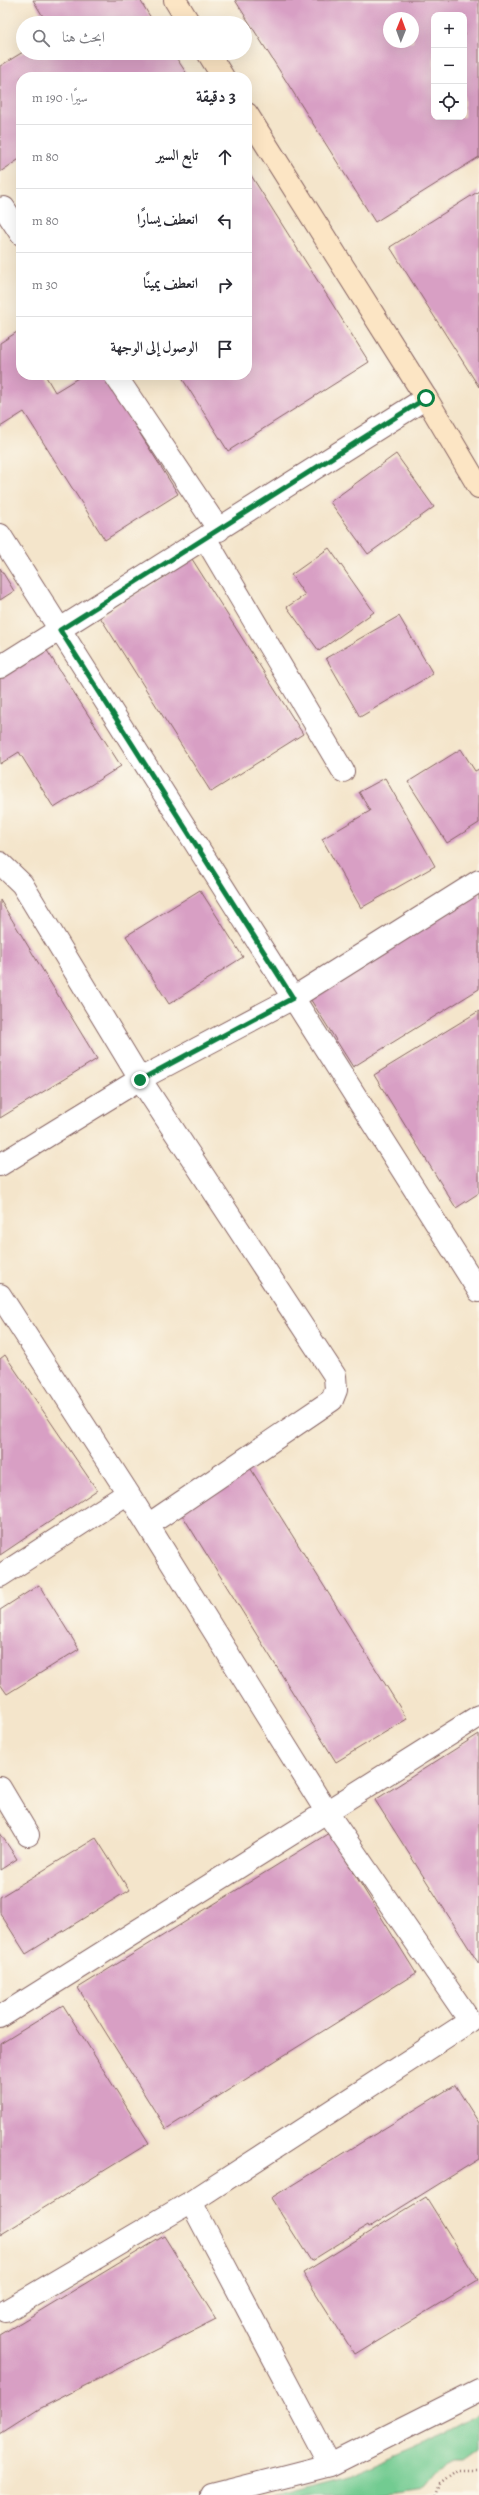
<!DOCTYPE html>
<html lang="ar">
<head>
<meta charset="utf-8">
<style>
	body { margin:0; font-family:Alegreya,Amiri,serif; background:#f7f7f7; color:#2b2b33; direction:rtl }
	.controls { position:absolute; right:12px; top:12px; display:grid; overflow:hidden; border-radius:8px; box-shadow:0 4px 16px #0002 }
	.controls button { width:36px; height:36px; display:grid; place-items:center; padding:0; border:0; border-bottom:1px solid #e1e1e2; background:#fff; color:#2b2b33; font:20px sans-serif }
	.compass { position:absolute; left:383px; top:12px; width:36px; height:36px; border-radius:50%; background:#fff; box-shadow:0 4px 16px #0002; rotate:1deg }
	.stop { position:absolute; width:12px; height:12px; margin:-9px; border:3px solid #0b8043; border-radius:50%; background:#fff }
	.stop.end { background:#0b8043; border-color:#fff; box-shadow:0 1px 4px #0008 }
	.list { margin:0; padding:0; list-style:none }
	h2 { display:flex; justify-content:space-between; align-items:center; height:52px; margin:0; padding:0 16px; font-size:17px }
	h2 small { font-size:13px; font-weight:400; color:#7c7c81 }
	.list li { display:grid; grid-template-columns:26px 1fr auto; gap:12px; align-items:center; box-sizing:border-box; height:64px; padding:0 16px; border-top:1px solid #e1e1e2 }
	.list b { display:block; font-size:15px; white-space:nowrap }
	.list em { font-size:13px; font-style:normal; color:#7c7c81 }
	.icon { flex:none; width:22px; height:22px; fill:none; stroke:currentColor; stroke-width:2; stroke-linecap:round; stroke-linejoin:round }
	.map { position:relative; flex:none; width:479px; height:2495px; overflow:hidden; direction:ltr }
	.search { position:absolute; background:#fff; box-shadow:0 4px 16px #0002; left:16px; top:16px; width:236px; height:44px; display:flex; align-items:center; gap:10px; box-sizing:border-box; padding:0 14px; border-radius:22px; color:#7c7c81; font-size:15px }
	.panel { position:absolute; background:#fff; box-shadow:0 4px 16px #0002; left:16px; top:72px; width:236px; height:308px; border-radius:16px; direction:rtl }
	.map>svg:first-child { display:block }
</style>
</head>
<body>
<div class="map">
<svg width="479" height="2495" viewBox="0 0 479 2495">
	<rect width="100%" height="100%" fill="#fbf7ec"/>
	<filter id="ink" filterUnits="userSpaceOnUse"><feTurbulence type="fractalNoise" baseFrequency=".025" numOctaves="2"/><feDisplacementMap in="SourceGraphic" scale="8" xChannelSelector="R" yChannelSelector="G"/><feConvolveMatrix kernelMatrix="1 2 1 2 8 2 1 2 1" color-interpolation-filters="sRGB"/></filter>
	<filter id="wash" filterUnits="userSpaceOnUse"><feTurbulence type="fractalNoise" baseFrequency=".012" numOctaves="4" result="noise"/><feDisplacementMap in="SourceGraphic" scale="16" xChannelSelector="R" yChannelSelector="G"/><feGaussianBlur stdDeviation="0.9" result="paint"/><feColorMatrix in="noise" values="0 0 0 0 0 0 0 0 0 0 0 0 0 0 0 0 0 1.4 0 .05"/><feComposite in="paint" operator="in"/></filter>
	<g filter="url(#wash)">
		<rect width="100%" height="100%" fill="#f4e5cb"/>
		<path fill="#72cb91" stroke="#5e755e" d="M479,2414v38l-14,10h-10l-15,8 -15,18 -52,7h-103l80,-21 74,-31z"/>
		<g id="blocks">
			<path fill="#d89fc4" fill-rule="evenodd" d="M33,0h107l14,23h-107z
				M235,0h244v157l-104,65zM434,15h30v102h-30zM389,18h24v24h-24z
				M23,52l150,1 16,24h-168v81l-21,14v-106z
				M247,169l122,193 -141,89 -48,-76h67z
				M479,191v196l-89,-140z
				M17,332l4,5v38h24l10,17 28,-17h20l75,119 -73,46 -81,-128 -24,15v-84z
				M396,454l38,53 -66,47 -38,-52z
				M329,548l45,64 -55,39 -32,-44 18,-12 -14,-20z
				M192,559l111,175 -92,58 -111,-175z
				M0,568l14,23 -14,9z
				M399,616l34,58 -73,43 -34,-59z
				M46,649l75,117 -67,42 -35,-56 -19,12v-86z
				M461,749l14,22 4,-2v54l-32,20 -39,-61z
				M385,778l50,88 -74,42 -39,-69 48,-28 -11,-19z
				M200,890l43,67 -74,47 -43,-68z
				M479,892v97l-126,78 -44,-70z
				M0,900l97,159 -97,59z
				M479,1011v182l-23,15 -82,-133z
				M5,1355l92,135 -97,65v-196z
				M249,1466l158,253 -71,43 -157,-252z
				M39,1585l40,64 -72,45 -7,-10v-74z
				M479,1734v230l-104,-164z
				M0,1833l17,26 -17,11z
				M329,1833l87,140 -250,156 -88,-141z
				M96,1838l33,52 -103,64 -26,-41v-16z
				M63,2005l86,138 -149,92v-191z
				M455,2085l24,38v36l-111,69 -1,-2 -56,35 -40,-63z
				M426,2197l52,83 -123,75 -52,-82z
				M164,2236l52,83 -177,90 -39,25v-99z"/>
		</g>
	</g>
	<g filter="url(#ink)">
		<use href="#blocks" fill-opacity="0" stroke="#866463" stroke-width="1"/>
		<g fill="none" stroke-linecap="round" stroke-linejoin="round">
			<g stroke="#866463" stroke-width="24">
				<path id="street" d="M4,208l17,26
					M115,375l104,155
					M0,535l479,756
					M205,538l138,233
					M0,667l426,-269
					M0,863l22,21 118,195 195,297 1,14 -4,10 -184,125
					M0,1165l140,-86 153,-81 186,-117
					M0,1295l128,198 198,318 144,210 -279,181 139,263
					M0,1576l128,-83
					M0,1788l28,47
					M0,2017l479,-301
					M6,2311l185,-109
					M212,2495l118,-30 149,-75"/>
			</g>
			<g stroke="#866463" stroke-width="24">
				<path id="secondary" d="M175,0l14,23
					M208,53l15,24
					M247,114l179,284 53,89"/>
			</g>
			<path stroke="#866463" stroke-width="2.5" stroke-dasharray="1 3" stroke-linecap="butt" d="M436,2495l4,-12 17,-13h22"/>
			<use href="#street" stroke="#fff" stroke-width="22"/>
			<use href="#secondary" stroke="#fce5c4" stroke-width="22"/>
		</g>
	</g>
	<g fill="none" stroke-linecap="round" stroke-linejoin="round" filter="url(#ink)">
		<path stroke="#0b8043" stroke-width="5" d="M140,1080l153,-82 -233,-368 366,-232"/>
	</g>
</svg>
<div class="controls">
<button>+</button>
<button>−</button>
<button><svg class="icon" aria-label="locate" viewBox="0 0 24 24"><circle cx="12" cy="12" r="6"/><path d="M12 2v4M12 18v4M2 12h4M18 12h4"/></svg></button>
</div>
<svg class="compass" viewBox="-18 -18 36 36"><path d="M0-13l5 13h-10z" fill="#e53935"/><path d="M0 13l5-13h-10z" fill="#7c7c81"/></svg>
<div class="stop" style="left:426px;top:398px"></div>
<div class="stop end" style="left:140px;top:1080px"></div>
<div class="search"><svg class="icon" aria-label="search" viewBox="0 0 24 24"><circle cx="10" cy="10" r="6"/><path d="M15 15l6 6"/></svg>ابحث هنا</div>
<section class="panel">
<h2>3 دقيقة<small>سيرًا · 190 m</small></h2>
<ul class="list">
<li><svg class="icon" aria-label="ahead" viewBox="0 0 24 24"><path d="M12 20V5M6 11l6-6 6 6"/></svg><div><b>تابع السير</b></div><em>80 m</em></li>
<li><svg class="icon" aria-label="left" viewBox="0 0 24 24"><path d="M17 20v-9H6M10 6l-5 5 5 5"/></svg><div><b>انعطف يسارًا</b></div><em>80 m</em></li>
<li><svg class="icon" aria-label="right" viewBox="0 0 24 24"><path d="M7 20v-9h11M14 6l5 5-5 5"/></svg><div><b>انعطف يمينًا</b></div><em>30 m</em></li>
<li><svg class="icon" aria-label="arrive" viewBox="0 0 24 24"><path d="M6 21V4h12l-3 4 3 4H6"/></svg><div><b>الوصول إلى الوجهة</b></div></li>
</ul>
</section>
</div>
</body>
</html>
